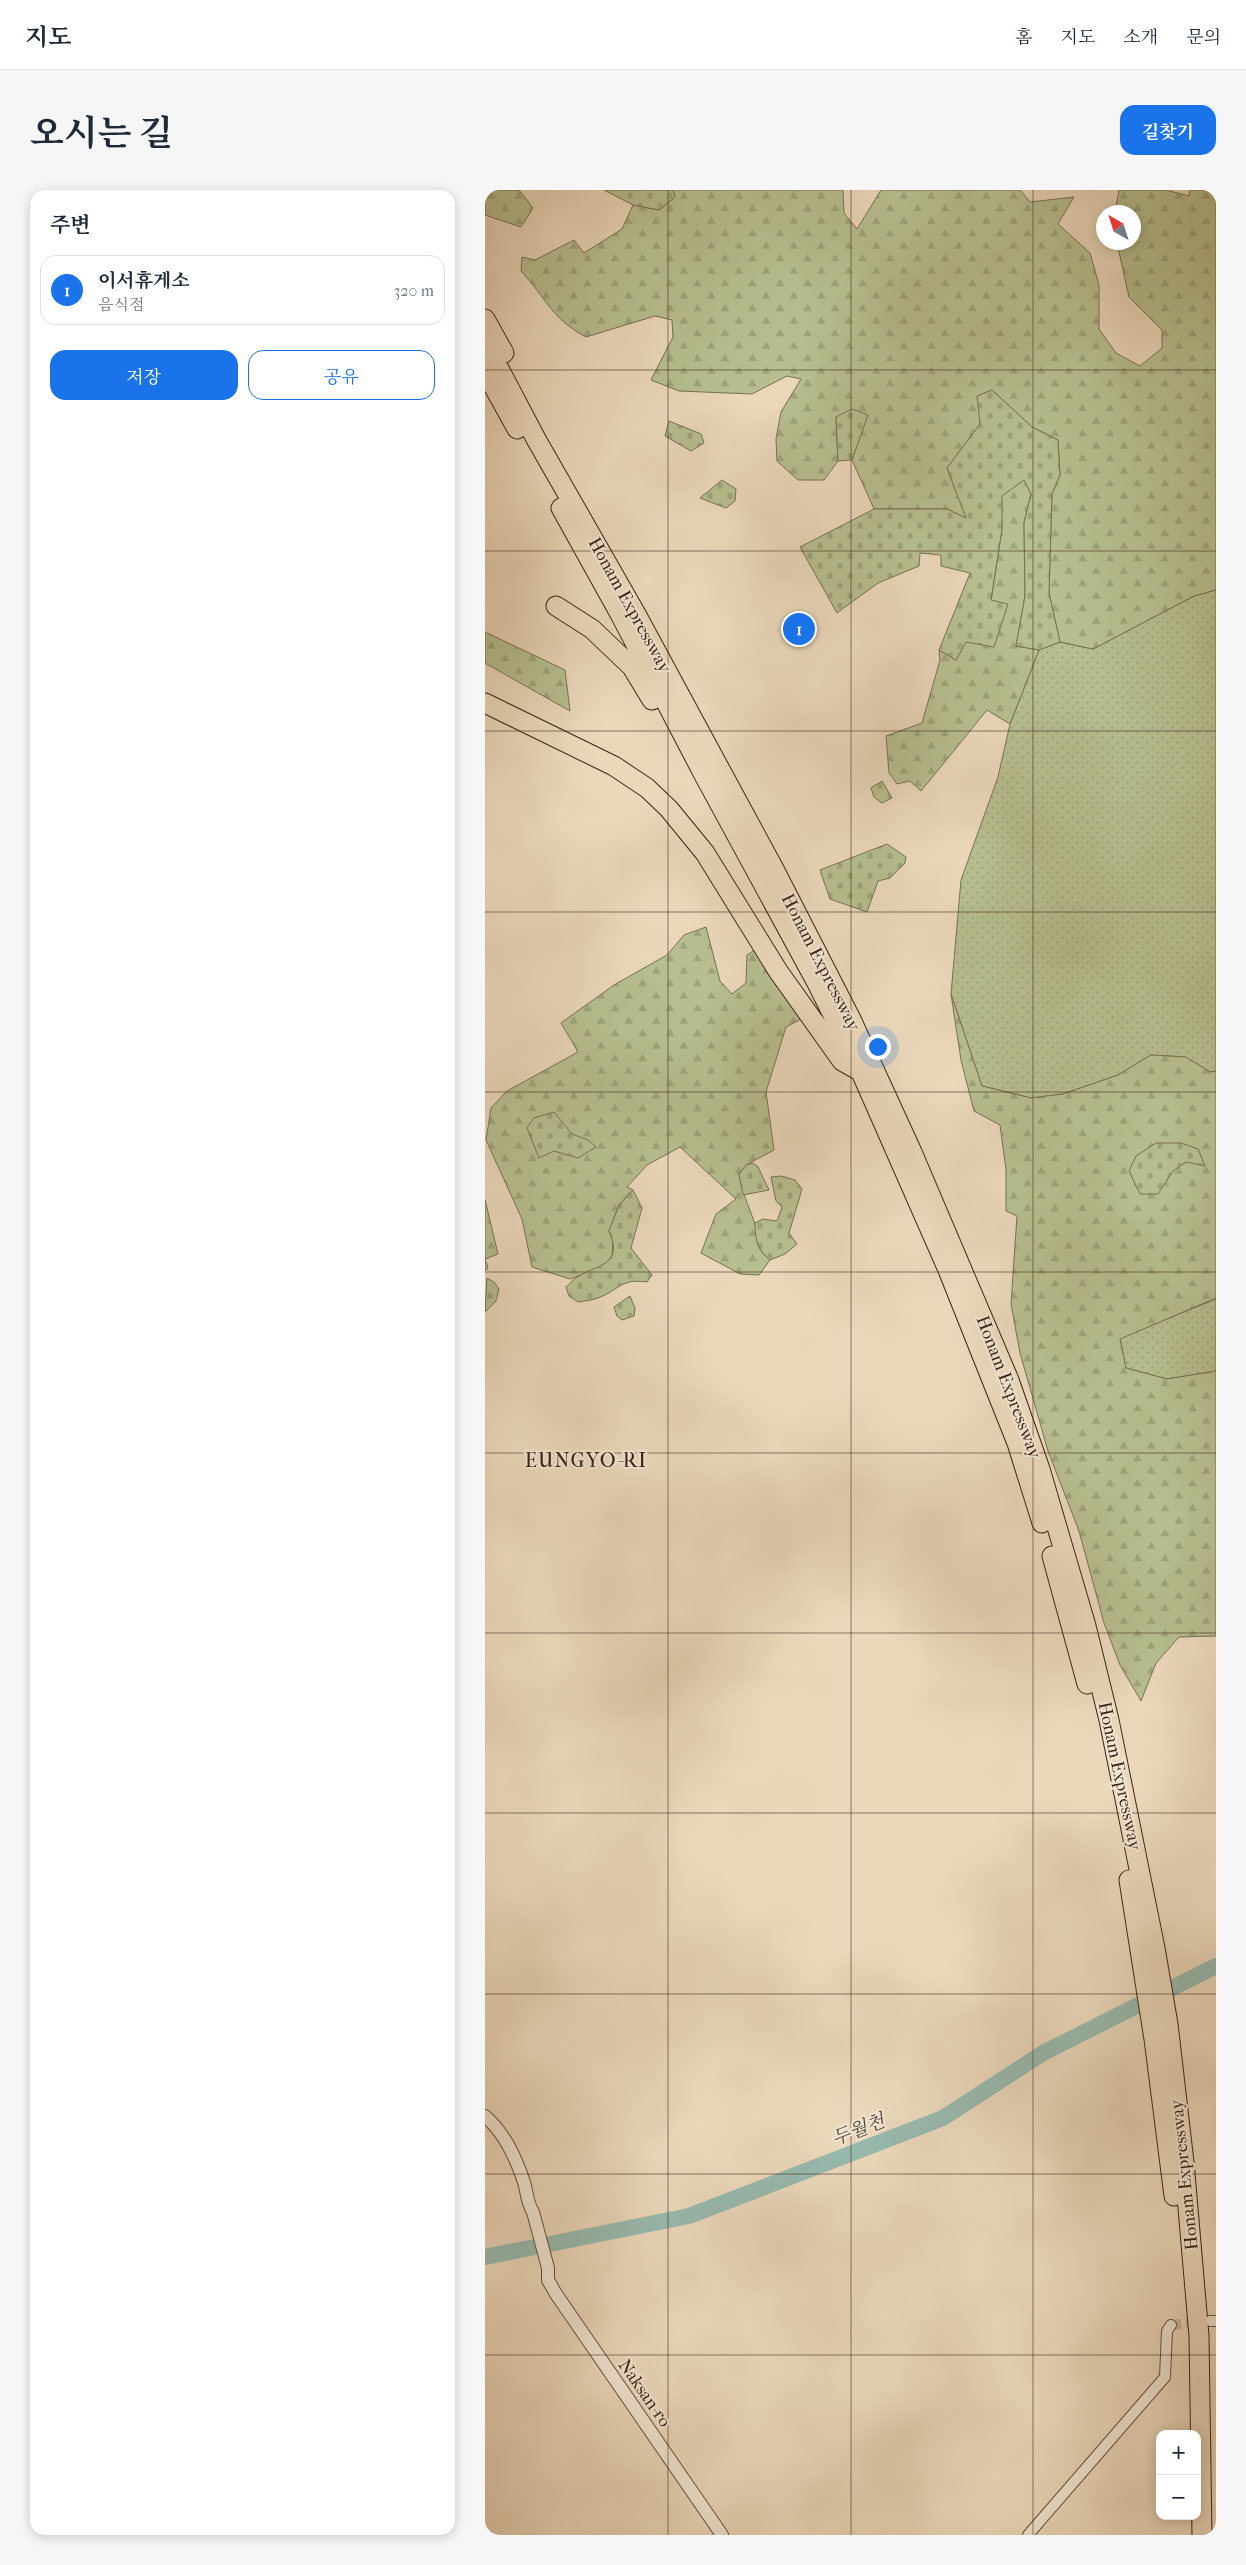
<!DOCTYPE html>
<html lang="ko">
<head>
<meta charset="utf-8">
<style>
	body { margin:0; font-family:"IM FELL French Canon","Noto Serif KR",serif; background:#f6f6f7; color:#1f2937 }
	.controls { position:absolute; right:15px; bottom:15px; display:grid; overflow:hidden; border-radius:10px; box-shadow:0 2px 12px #0003 }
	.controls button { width:45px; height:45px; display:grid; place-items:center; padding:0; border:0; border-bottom:1px solid #e0e1e3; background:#fff; color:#1f2937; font:25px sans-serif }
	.compass { position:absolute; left:611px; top:15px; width:45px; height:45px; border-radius:50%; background:#fff; box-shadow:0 2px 12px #0003; rotate:321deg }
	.you { position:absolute; left:392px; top:856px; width:18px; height:18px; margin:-12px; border:4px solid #fff; border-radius:50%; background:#1a73e8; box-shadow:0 0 0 8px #1a73e833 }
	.badge { display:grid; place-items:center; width:32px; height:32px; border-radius:50%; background:#1a73e8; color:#fff; font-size:16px; font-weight:700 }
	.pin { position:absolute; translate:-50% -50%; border:2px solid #fff; box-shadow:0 1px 5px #0006 }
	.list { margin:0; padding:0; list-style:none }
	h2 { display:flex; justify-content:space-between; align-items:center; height:65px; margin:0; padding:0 20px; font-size:21px }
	h2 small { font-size:16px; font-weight:400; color:#747a83 }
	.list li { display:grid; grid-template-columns:32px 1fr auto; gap:15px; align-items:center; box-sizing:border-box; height:70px; margin:0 10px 10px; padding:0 10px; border:1px solid #e0e1e3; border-radius:15px }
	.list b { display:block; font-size:19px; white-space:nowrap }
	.list p { margin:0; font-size:16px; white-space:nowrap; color:#747a83 }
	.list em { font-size:16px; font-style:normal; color:#747a83 }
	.actions { display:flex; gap:10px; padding:15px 20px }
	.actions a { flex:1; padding:11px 0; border:1px solid #1a73e8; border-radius:15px; text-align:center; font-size:18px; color:#1a73e8 }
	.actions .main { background:#1a73e8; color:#fff }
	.map { position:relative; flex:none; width:731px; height:2345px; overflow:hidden; border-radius:15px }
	header { display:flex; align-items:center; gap:30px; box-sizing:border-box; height:70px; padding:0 25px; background:#fff; border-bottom:1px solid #e0e1e3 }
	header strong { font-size:24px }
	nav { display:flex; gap:28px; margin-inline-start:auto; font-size:18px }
	.intro { display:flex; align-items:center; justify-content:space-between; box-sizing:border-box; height:120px; padding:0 30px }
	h1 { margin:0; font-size:35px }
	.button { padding:12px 22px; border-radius:15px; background:#1a73e8; color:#fff; font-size:18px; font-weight:700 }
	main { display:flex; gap:30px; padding:0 30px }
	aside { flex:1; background:#fff; border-radius:15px; box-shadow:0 2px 12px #0003 }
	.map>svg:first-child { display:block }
</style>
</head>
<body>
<header>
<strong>지도</strong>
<nav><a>홈</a><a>지도</a><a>소개</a><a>문의</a></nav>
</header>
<div class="intro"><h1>오시는 길</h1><a class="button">길찾기</a></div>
<main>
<aside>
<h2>주변<small></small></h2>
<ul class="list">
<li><span class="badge">1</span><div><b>이서휴게소</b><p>음식점</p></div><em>320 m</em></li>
</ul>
<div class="actions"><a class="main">저장</a><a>공유</a></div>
</aside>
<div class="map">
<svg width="731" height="2345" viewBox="0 0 731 2345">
	<defs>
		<pattern id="grass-dots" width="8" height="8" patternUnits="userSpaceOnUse" patternTransform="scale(1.25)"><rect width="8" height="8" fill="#b7bf90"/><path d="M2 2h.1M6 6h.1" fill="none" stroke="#9ea47b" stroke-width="1.8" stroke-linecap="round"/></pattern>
		<pattern id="forest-firs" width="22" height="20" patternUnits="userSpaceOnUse" patternTransform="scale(1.25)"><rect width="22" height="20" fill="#b7bf90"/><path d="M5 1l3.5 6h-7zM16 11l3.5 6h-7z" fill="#9ea47b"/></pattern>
		<pattern id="cemetery-stones" width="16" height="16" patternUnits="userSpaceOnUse" patternTransform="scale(1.25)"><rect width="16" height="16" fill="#b7bf90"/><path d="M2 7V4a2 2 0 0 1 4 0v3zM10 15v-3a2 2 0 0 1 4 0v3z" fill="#9ea47b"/></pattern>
	</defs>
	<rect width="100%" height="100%" fill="#ebd8bb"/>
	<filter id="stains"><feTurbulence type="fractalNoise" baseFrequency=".004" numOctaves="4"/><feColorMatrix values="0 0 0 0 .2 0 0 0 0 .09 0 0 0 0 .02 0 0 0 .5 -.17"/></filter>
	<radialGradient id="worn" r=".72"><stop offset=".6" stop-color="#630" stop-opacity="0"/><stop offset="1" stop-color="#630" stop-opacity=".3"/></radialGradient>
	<path fill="url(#grass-dots)" stroke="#787153" d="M731,400v481l-6,1 -25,-15 -34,-2 -33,20 -55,19 -32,4 -49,-12 -31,-92 10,-114 37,-103 12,-53 29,-74 21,-8 33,7 101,-53z
		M731,1109v72l-49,8 -41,-11 -6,-30z"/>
	<path fill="url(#forest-firs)" stroke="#787153" d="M0,0h34l14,18 -12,19 -36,-12z
		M188,0h170l1,23 13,16 24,-39h139l10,12 44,-5 -16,27 32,29 9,32v44l17,24 24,13 22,-18v-18l-33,-33 -12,-54 16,-1v-30h-18l4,-22h47l23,6 1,-6h26v400l-22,6 -101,53 -33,-7 -11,-49 3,-99 8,-19 -2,-35 -26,-13 -40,-37 -14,6 2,28 -33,44 20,51 -20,-10h-73l-22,-49 15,-45 -31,2 2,44 -14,19h-26l-21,-19 -1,-22 5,-27 20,-33 -14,-3 -35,18 -73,-3 -28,-11 22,-43 -1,-17 -17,-4 -69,21c-35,-19 -40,-39 -65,-66l1,-14 13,3 39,-20 10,13 38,-24 11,-24 26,5 16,-13z
		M539,289l7,15 -7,29 1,73 -9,50 23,4 -29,74 -23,-14 -66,81 -11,-10 -13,3 -8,-11 -3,-37 36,-13 18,-63 -1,-10 17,10 9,-18 43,-37 -17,-4 11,-72 -1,-33z
		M0,442l80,38 5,41 -85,-48z
		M221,737l14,54 12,13 14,-11 1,-28 19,-12 41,73 -21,11 -20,65 8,58 -28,15 -7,9c3,17 9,31 15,47 6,18 -3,23 16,39l-11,15 -19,-1 -39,-21 15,-39 20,-15 -56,-52 -33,18 -20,22 6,3 -14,15 -10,26 4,9 -1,16 -8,10 -34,13 -38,-12 -10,-48 -36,-79 5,-32 16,-17 71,-39 -17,-29 53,-38 53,-30 17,-20z
		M466,804l31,92 49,12 32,-4 55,-19 33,-20 35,2 24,15 6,-1v227l-96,41 6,29 41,11 49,-8v265l-37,1 -23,26 -15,38 -21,-36 -16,-42 -25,-92 -31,-80 -28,-98 -9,-49 6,-88 -11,-5v-42l-6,-44 -26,-14 -13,-51z
		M0,1010l13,54 -13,5 3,9 -3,3z"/>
	<path fill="url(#cemetery-stones)" stroke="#787153" d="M119,0h69l2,7 -16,13 -26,-5z
		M507,200l40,37 26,13 2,35 -8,19 -3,99 11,49 -21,8 -23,-4 9,-50 -1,-73 7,-29 -7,-14 -22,16v33l-11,71 17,4 -14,43 -28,-5 -10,18 -17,-10 31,-77 -29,-7v-11l-21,-2 -1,13 -41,17 -41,30 -37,-66 74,-38h73l19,9 -19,-50 33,-44 -3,-28z
		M367,219l16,6 -16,45 -14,1 -2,-44z
		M184,231l32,13 3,9 -13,8 -26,-15z
		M237,290l14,9 -1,12 -9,7 -26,-10z
		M397,591l10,17 -10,5 -8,-6 -3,-9z
		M402,654l19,13 -1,6 -15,15 -12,3 -11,31 -37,-13 -10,-29z
		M69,922l18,22 16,6 8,7 -18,11 -24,-7 -15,7 -12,-30 7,-10z
		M671,953h25l17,6 7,17 -19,-4 -13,9 -15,23h-18l-11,-23 7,-15z
		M268,973l5,4 11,23 -26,5 -4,-21 7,-9z
		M296,986l14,4 7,9 -13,44 8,11 -12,10 -15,6c-13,-11 -15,-21 -15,-37l8,-4 14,2 5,-14 -6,-6 -5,-24z
		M148,1000l9,18 -11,40 21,27 -5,7c-26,-4 -28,8 -49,16 -6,2 -13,3 -20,4l-9,-6 -3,-9c4,-3 7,-8 11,-10 22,-13 47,-12 32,-46l10,-26z
		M2,1088l7,4 5,7 -3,12 -11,11z
		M145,1106l5,12 -1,8 -12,4 -5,-4 -3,-9z"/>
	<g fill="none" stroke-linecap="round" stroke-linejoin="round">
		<path stroke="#98baaf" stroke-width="16" d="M0,2067l204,-41 254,-98 100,-65 173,-87"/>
		<path stroke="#c7b49a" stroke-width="10" stroke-dasharray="10 5" stroke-linecap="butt" d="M686,2135l30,-3"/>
		<g stroke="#66503f" stroke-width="12">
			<path id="minor" d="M725,2131h6
				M543,2345l137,-158 2,-46 4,-6"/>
		</g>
		<g stroke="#66503f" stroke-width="14">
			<path id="tertiary" d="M0,1926c20,18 30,40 39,66 3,10 3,21 9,30l15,56v12l8,14 166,241"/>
		</g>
		<g stroke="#392316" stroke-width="21">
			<path id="motorway" d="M0,129l19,34
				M0,152l51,97 100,175 138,255 77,150 61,133 97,228 31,89 46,157 23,94 46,228 13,76 16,138 15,174 3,199
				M0,181l32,58
				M76,318l60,108 84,161 113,208 42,85 88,200 69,173 25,80
				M71,416l36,23 40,38 20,33
				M0,513l129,63 33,22 22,21 36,44 73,118 64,90 16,9
				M567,1366l35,128
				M644,1690l25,159 20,157"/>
		</g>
		<use href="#minor" stroke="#f2e6d3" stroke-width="10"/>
		<use href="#tertiary" stroke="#f2e6d3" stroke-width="12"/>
		<use href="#motorway" stroke="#ebd8bb" stroke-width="19"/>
	</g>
	<path fill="none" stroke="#392316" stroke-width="1" stroke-opacity="0.55" d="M183,0v2345M366,0v2345M548,0v2345M0,180h731M0,361h731M0,541h731M0,722h731M0,902h731M0,1082h731M0,1263h731M0,1443h731M0,1623h731M0,1804h731M0,1984h731M0,2165h731"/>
	<g text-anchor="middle" stroke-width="4" stroke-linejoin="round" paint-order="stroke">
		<g font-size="18" fill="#392316" stroke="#f2e6d3">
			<text transform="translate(145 415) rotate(61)" y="6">Honam Expressway</text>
			<text transform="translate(336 772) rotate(63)" y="6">Honam Expressway</text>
			<text transform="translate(524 1197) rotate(69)" y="6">Honam Expressway</text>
			<text transform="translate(635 1586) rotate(78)" y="6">Honam Expressway</text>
			<text transform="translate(699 1985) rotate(-96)" y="6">Honam Expressway</text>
			<text transform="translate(160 2203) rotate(55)" y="6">Naksan-ro</text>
		</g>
		<g font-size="19" font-style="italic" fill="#51493c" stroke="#f2e6d3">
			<text transform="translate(373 1939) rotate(-21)" y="7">두월천</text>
		</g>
		<g font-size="20" letter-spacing="1" fill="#392316" stroke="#f2e6d3">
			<text x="101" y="1277">EUNGYO-RI</text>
		</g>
	</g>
	<rect width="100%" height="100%" filter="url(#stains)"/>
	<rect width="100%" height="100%" fill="url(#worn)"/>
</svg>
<div class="controls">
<button>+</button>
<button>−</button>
</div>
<svg class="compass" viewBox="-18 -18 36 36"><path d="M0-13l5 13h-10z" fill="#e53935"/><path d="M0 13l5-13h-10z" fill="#747a83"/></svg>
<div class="you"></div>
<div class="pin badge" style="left:314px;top:439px">1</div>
</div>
</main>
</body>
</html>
